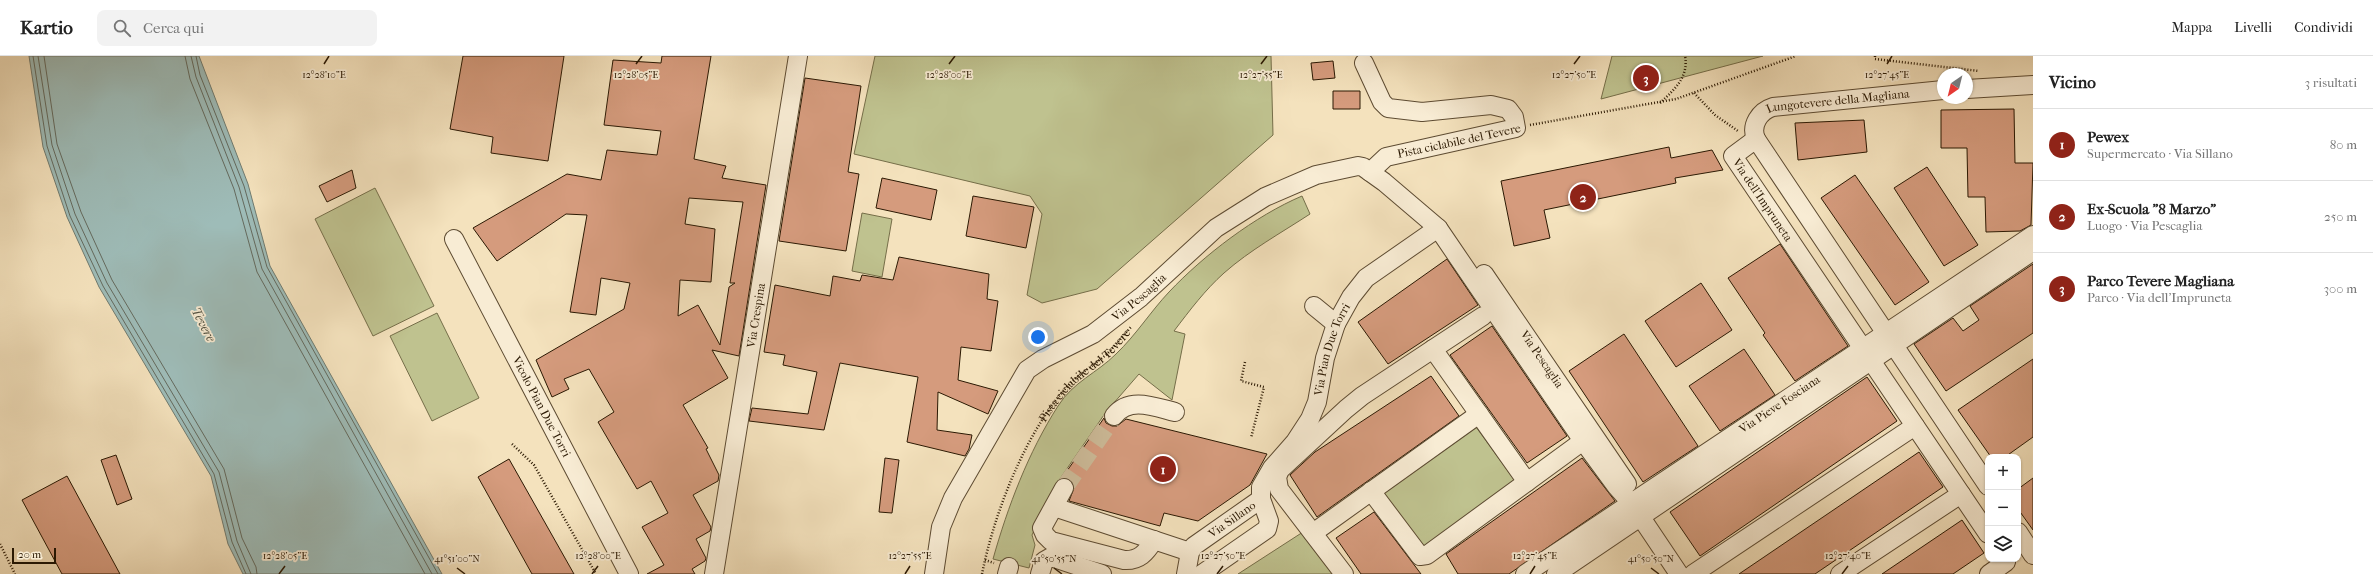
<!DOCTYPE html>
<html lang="it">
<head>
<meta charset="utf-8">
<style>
	body { margin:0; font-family:"IM FELL French Canon",serif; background:#f2f2f2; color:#222 }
	.controls { position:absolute; right:12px; bottom:12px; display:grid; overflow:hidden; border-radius:8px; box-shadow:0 1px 3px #0004 }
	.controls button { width:36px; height:36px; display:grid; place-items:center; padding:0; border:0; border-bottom:1px solid #e0e0e0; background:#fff; color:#222; font:20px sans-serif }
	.compass { position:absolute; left:1937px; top:12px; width:36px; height:36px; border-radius:50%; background:#fff; box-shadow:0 1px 3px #0004; rotate:215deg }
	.scale { position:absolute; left:12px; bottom:10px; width:44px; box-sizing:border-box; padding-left:4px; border:2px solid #2b1903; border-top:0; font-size:11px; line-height:14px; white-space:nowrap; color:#2b1903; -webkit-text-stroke:3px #f8ecd4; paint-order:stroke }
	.you { position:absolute; left:1038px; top:281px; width:14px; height:14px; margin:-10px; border:3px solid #fff; border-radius:50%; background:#1a73e8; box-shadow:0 0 0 6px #1a73e833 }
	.badge { display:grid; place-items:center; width:26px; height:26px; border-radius:50%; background:#8f2418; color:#fff; font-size:13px; font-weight:700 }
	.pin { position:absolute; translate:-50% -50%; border:2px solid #fff; box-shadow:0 1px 4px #0006 }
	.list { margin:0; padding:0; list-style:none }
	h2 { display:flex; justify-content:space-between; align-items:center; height:52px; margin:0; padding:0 16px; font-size:17px }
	h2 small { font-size:13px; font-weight:400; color:#767676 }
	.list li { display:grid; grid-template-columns:26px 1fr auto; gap:12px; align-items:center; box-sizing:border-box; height:72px; padding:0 16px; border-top:1px solid #e0e0e0 }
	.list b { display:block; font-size:15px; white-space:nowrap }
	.list p { margin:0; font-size:13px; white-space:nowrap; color:#767676 }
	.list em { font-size:13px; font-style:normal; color:#767676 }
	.icon { flex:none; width:22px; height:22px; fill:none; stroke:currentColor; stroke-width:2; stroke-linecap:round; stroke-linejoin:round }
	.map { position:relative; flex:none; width:2033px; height:518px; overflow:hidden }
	header { display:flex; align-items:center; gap:24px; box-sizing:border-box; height:56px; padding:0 20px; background:#fff; border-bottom:1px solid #e0e0e0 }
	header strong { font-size:19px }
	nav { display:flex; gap:22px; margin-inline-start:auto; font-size:14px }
	.search { width:280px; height:36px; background:#f2f2f2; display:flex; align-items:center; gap:10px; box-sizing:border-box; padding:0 14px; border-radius:8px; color:#767676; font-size:15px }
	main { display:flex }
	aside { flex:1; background:#fff }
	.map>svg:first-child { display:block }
</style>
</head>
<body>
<header>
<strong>Kartio</strong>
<div class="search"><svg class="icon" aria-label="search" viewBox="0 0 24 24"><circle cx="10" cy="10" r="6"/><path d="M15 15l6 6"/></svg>Cerca qui</div>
<nav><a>Mappa</a><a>Livelli</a><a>Condividi</a></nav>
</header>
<main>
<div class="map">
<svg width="2033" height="518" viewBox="0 0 2033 518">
	<rect width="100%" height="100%" fill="#f4e2bd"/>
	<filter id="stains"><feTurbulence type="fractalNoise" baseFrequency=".005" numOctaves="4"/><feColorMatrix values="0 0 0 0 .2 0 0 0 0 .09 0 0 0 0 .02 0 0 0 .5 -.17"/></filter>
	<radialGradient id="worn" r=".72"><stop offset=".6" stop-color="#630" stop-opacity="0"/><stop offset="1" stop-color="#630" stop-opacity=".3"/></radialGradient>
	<path fill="#bfc28f" stroke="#756e49" d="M875,0h396l2,79 -176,154 -55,14 -15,-8 15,-81 -12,-18 -176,-42z
		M1612,0h151l-162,43z
		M375,132l59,118 -61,30 -58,-117z
		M1302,140l8,18c-29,19 -60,36 -86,59 -19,17 -34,37 -50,58l11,3 -13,66 -33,-26 -33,38 -51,74 -23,49 3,10 -6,23 -36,-9c15,-53 35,-106 65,-153 15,-24 39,-33 58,-52 20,-19 35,-43 53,-62 35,-37 86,-76 133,-96z
		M862,157l30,6 -10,58 -30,-6z
		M437,257l42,85 -47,23 -42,-85z
		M1476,371l42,58 -94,66 -42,-58z
		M1303,476l30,42h-95z"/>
	<path fill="#9ebcb8" stroke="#707b70" d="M29,0h170l49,128 22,82 172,308h-199l-15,-30 -17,-68 -112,-189 -32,-70 -24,-70z"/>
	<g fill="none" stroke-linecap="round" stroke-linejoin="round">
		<path stroke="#646a5e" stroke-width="1" d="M33,0l14,90 23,70 33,70 111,188 18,68 14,32
			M38,0l14,89 23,69 32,69 112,189 18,69 14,33
			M44,0l13,88 24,68 31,68 112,189 18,69 14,29 1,7
			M185,0l5,23 44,110 23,83 168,302
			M191,0l5,21 43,110 23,82 170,305
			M196,0l4,19 44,111 23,81 171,307"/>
	</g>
	<path fill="#d59b7d" stroke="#2b1903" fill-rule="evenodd" d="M463,0h101l-16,105 -57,-8 2,-16 -43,-8z
		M662,0h49l-17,103 32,7 -4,12 44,7 -27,171 -27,-6 16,28 -45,27 25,43 -2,1 13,26 -1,6 -25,14 18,32 -1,4 -14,8 10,19 -1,3 -13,8 3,5h-48l17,-9 -22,-38 26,-14 -17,-32 -14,8 -39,-67 16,-10 -25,-43 -25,10 5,10 -17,8 -16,-37 88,-51 6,-26 -29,-5 -5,37 -26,-3 17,-97 -21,-1 -69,47 -24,-33 94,-54 34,6 6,-30 50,5 4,-24 -57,-6 9,-65 48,3zM689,142l54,4 -13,81h5l-6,4 -9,58 -22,-40 -20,11 2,-36 31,2 4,-53 -30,-5z
		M1333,5l2,17 -22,2 -2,-17z
		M805,22l56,8 -13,86 11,2 -13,77 -67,-10z
		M1333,35h27v18h-27z
		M2014,53l1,54h18l-2,62 -11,6 -34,1 -1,-35h-17l-1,-49h-26v-38z
		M1864,64l3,32 -69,8 -3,-37z
		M1669,91l2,11 41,-8 11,20 -48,8 1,5 -132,27 6,28 -36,8 -13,-65z
		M1927,111l51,78 -34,21 -50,-78z
		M352,114l4,18 -29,14 -8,-16z
		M1855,119l74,107 -34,23 -74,-107z
		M882,122l55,12 -6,30 -55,-12z
		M973,140l61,11 -8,41 -60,-12z
		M1780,188l68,102 -53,35 -32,-46 2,-2 -37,-55z
		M899,201l90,17 -2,25 11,2 -7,50 -30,-4 -3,33 40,11 -10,23 -50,-22 -1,38 35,5 -3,14 -4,7 -58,-14 11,-65 -78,-14 -16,67 -75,-9 3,-13 56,6 9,-42 -34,-7 2,-10 -21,-3 11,-67 55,11 3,-20 27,5 2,-6 31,5z
		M1447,203l31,46 -90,59 -30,-42z
		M2033,208v69l-87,58 -32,-47 39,-26 10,13 16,-11 -9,-14z
		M1701,227l31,47 -56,37 -31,-46z
		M1492,270l75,110 -40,27 -77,-108z
		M1624,278l74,112 -55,36 -74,-111z
		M1744,293l31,46 -55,36 -31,-45z
		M2033,303v78l-28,20h-14l-33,-47z
		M1431,320l28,40 -142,101 -27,-42 25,-23z
		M1867,321l30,44 -197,135 -30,-44z
		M1104,362l2,5 6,3h5l9,-7 141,35 -17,31 -52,36 -34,-8 -4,13 -91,-25 5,-13 -1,-5 -4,-4 -7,-1z
		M1919,396l24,35 -128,87h-76z
		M116,399l16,44 -15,6 -16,-45z
		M885,402l14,2 -7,53 -13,-1z
		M1582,402l33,43 -106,73h-51l-12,-20z
		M509,403l65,115h-42l-54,-97z
		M67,420l53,98h-58l-40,-74z
		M2033,422v52l-15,-21v-20z
		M1374,456l38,50 9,12h-60l-25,-36z
		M1962,464l22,33 -31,21h-71z"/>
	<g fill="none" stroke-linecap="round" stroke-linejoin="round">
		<path stroke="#ccba98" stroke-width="18" stroke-dasharray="18 9" stroke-linecap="butt" d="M1064,432l50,-72"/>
		<g stroke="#5d4b32" stroke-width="20">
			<g id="minor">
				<path d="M1364,7l18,39 6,6 34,4 69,-7 17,4 6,8 2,11 -130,29 -16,15"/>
				<path d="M1967,33l66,-4"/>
				<path id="s2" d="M1756,83c-6,-14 4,-28 17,-32l170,-17"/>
				<path id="s3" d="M454,183l175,335"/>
				<path id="s4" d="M1484,218l143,210"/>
				<path d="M1314,250l22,18"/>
				<path d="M1433,293l94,133"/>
				<path d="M1114,360c15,-20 41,-9 61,-4"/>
				<path id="s5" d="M1988,430l-232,-347 -23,17 255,378"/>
				<path d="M1064,432l-22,40 3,7 6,6 73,19c15,1 22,-7 30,-20"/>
				<path d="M1371,435l49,65 7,-1 156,-114"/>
				<path d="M1054,451l136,45"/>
				<path d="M2018,476l15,23"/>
				<path d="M1313,477l166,-119"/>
				<path id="s6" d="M714,518l84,-518"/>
				<path id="s7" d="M934,518l7,-47 12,-29 74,-128 16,-11 50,-25 48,-37 75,-69 49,-31 51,-22 42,-9 5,1 21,15 54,46 145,213 33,45 16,18 47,70"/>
				<path d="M1007,518l2,-7"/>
				<path d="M1040,518l4,-13 7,-4 51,17"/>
				<path id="s8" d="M1186,518l4,-22 4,-6 67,-47"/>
				<path id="s9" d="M1202,518l65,-45 2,-8 -8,-22v-12l11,-19 23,-26 15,-23 7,-17 8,-44 11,-34 15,-27 15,-19 72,-50"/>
				<path d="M1344,518l-65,-85 -2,-12 3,-7 66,-61 16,-13 121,-80"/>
				<path id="s10" d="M1525,518l508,-339"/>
				<path d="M1556,518l477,-323"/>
				<path d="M1693,518l222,-148"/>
				<path d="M1840,518l121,-80"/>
				<path d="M1989,518l17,-12"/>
			</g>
		</g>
		<g stroke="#2b1903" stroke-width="2.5" stroke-dasharray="1 2" stroke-linecap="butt">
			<path d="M1875,0v3l104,12"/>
			<path d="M1694,37l21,22 23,16"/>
			<path d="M1660,47c14,-13 29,-26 25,-47"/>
			<path d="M1530,69l146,-26 120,-43"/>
			<path d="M1245,306l-4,19 23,6 -13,51"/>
			<path d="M512,388l22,21 62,109"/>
			<path d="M0,488l15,30"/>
			<path d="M985,504l9,3"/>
			<path id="s1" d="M982,518c12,-60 42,-138 83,-185 12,-14 28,-23 42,-35 9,-9 16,-18 24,-27"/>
		</g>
		<use href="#minor" stroke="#f8ecd4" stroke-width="18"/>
	</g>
	<path fill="none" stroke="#2b1903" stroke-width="1.5" d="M324,8l5,-8M636,8l6,-8M949,8l6,-8M1261,8l6,-8M1574,8l6,-8M1887,8l5,-8M457,512l8,6M1054,512l8,6M1651,512l8,6M279,518l6,-8M592,518l6,-8M905,518l5,-8M1217,518l6,-8M1530,518l5,-8M1842,518l6,-8"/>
	<g text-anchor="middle" stroke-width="3.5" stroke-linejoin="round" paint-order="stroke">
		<g font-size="12" fill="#2b1903" stroke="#f8ecd4">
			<text dy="4" stroke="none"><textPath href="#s2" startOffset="106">Lungotevere della Magliana</textPath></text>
			<text transform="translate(1459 85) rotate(-12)" y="4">Pista ciclabile del Tevere</text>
			<text dy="4" stroke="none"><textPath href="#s5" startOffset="499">Via dell'Impruneta</textPath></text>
			<text dy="4" stroke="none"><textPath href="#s7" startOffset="361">Via Pescaglia</textPath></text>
			<text dy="4" stroke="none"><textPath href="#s6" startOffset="262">Via Crespina</textPath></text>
			<text dy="4" stroke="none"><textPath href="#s9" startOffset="280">Via Pian Due Torri</textPath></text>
			<text dy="4" stroke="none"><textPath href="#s4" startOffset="103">Via Pescaglia</textPath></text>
			<text dy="4" stroke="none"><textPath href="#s1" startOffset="228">Pista ciclabile del Tevere</textPath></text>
			<text dy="4" stroke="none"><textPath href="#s10" startOffset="306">Via Pieve Fosciana</textPath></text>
			<text dy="4" stroke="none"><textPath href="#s3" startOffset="189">Vicolo Pian Due Torri</textPath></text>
			<text dy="4" stroke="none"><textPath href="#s8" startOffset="76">Via Sillano</textPath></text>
		</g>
		<g font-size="13" font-style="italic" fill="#535242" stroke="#f8ecd4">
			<text transform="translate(204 268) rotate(62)" y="5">Tevere</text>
		</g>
	</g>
	<g font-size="10" text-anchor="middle" fill="#2b1903" stroke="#f8ecd4" stroke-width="3.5" stroke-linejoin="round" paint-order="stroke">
		<text x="324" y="22">12°28'10"E</text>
		<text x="636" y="22">12°28'05"E</text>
		<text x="949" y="22">12°28'00"E</text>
		<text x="1261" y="22">12°27'55"E</text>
		<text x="1574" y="22">12°27'50"E</text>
		<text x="1887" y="22">12°27'45"E</text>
		<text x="285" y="503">12°28'05"E</text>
		<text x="598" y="503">12°28'00"E</text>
		<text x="910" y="503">12°27'55"E</text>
		<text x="1223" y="503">12°27'50"E</text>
		<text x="1535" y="503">12°27'45"E</text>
		<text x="1848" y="503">12°27'40"E</text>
		<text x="457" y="506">41°51'00"N</text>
		<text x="1054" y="506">41°50'55"N</text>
		<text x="1651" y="506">41°50'50"N</text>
	</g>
	<rect width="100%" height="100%" filter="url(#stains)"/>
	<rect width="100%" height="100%" fill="url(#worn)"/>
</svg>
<div class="controls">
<button>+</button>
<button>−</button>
<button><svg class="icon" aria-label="layers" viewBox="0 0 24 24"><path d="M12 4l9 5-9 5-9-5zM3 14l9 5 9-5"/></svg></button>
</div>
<svg class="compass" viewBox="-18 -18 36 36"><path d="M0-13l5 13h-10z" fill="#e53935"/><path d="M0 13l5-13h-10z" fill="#767676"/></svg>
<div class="scale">20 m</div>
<div class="you"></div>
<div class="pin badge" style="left:1163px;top:413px">1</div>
<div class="pin badge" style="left:1583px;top:141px">2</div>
<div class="pin badge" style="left:1646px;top:22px">3</div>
</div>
<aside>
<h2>Vicino<small>3 risultati</small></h2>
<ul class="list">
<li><span class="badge">1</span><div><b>Pewex</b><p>Supermercato · Via Sillano</p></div><em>80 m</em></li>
<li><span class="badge">2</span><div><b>Ex-Scuola &quot;8 Marzo&quot;</b><p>Luogo · Via Pescaglia</p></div><em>250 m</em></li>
<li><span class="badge">3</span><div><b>Parco Tevere Magliana</b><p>Parco · Via dell'Impruneta</p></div><em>300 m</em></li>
</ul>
</aside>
</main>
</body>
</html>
